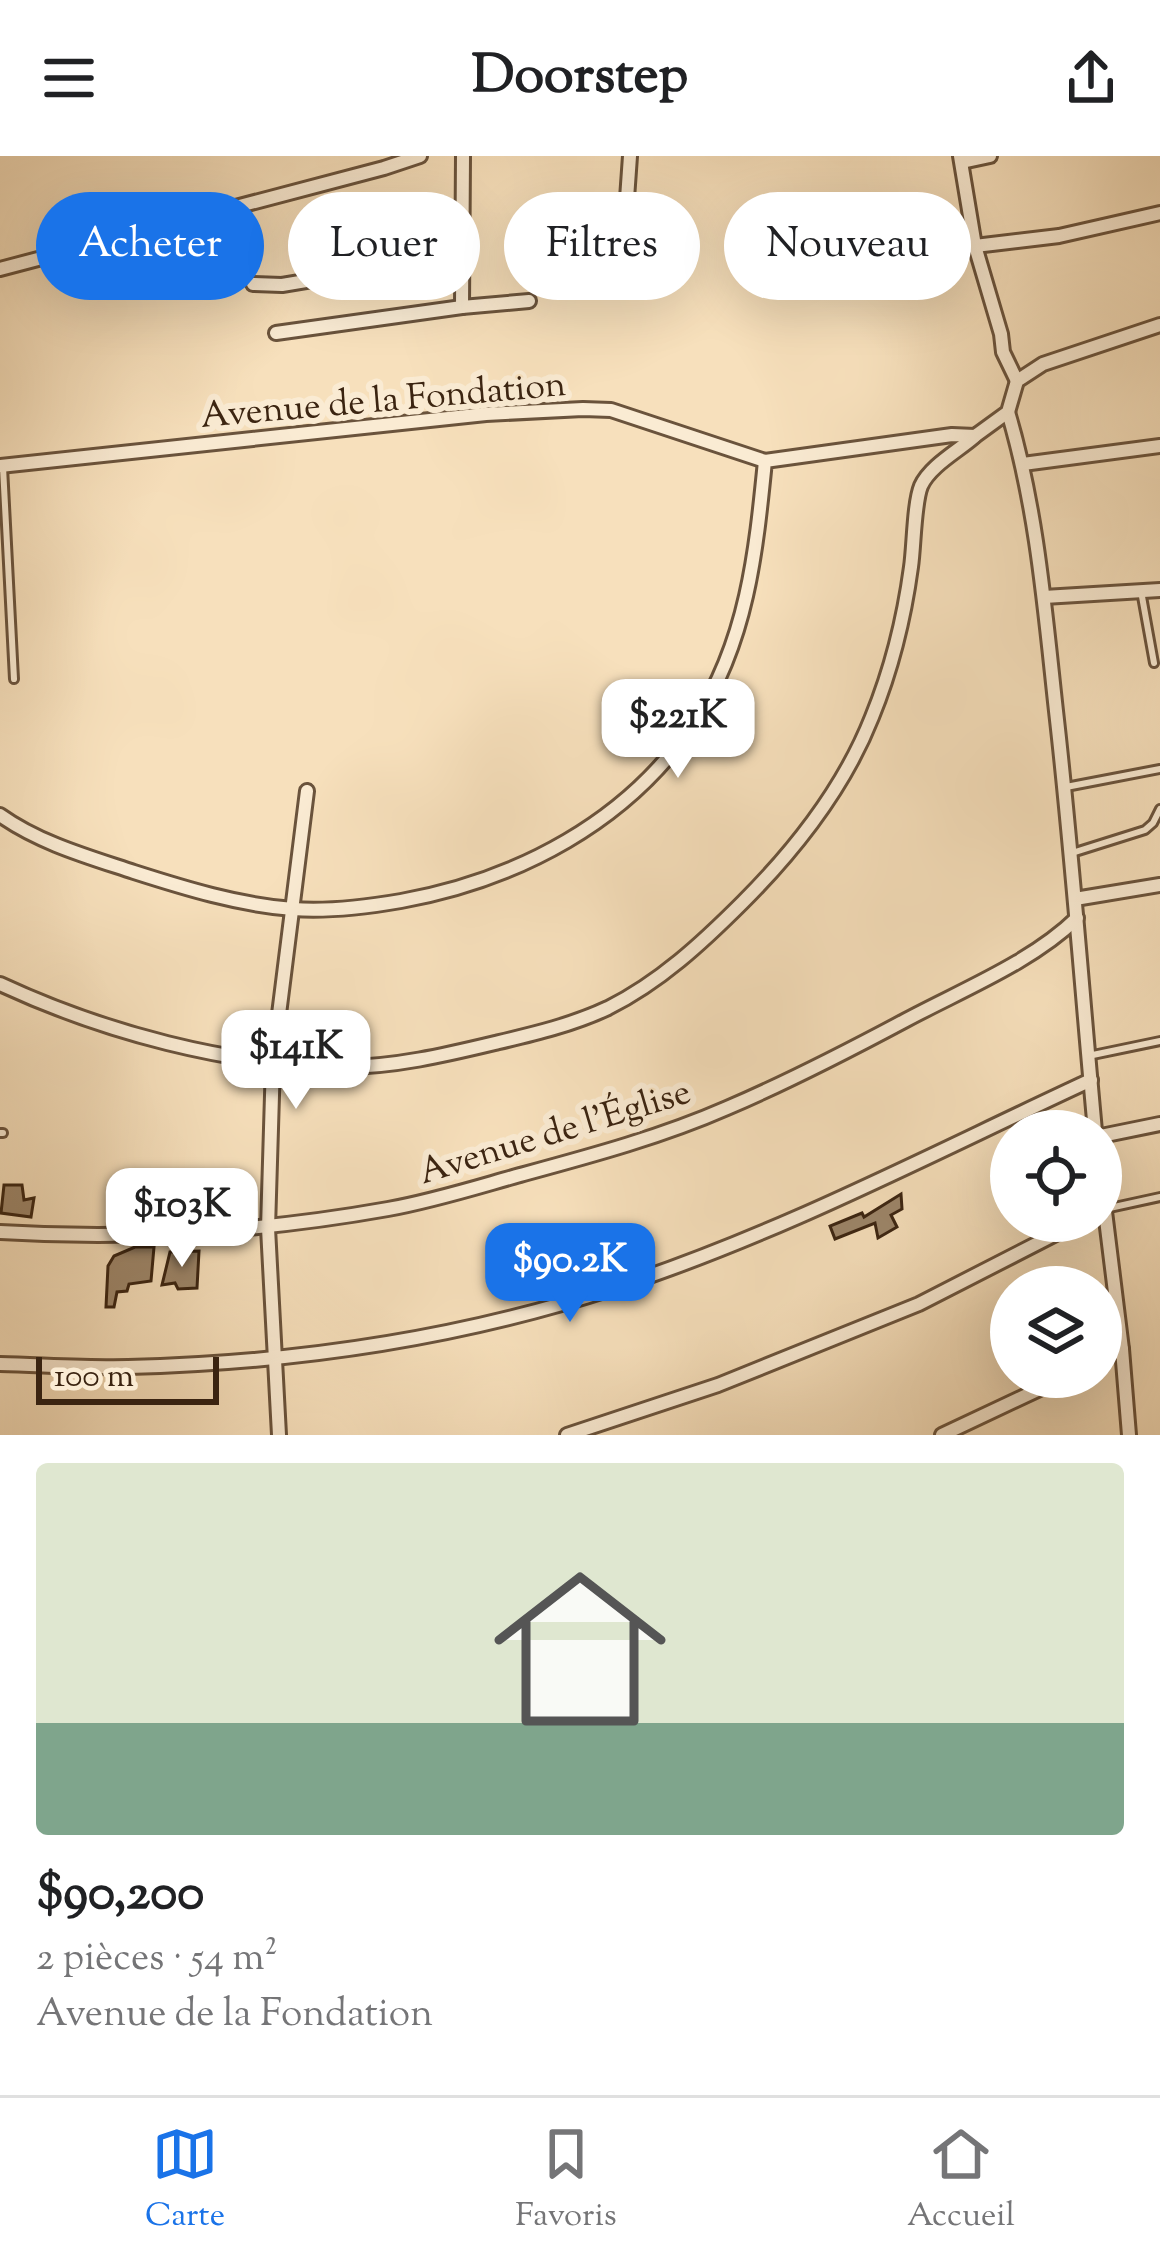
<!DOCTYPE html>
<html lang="fr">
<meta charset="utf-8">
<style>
body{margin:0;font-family:"Sorts Mill Goudy",serif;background:#f2f2f2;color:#202124;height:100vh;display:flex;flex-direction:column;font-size:45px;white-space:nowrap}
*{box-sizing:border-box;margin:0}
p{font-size:39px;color:#757577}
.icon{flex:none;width:66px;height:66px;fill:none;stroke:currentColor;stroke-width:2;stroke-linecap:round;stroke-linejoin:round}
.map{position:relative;height:1279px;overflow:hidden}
.sheet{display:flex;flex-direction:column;background:#fff;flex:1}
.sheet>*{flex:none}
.top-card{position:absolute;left:36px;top:36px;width:1089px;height:108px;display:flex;gap:24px}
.buttons{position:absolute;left:990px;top:954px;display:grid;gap:24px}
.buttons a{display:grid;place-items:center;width:132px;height:132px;border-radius:50%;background:#fff;box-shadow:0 12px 48px #0002;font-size:60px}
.scale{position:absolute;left:36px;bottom:30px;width:183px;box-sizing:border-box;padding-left:12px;border:6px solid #3b2411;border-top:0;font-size:33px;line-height:42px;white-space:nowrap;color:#3b2411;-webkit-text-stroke:9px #faebd3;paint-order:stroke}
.price{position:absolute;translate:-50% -102px;padding:0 27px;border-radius:24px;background:#fff;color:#222;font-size:39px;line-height:78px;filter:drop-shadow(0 3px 6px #0008)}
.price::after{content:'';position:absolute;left:50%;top:72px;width:36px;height:27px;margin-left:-18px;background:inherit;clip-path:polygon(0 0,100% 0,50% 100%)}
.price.active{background:#1a73e8;color:#fff}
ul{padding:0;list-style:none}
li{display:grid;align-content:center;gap:24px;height:636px;padding:0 36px}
li span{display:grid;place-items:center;height:372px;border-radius:12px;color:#555}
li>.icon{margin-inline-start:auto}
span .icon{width:216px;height:216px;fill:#fffc;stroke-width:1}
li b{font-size:51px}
.pill{padding:0 42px;border-radius:54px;background:#fff;box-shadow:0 12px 48px #0002;font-size:42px;line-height:108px}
.pill.active{background:#1a73e8;color:#fff}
header{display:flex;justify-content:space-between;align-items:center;height:156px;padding:0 36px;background:#fff;font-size:54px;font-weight:700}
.dock{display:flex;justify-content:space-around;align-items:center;height:168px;border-top:3px solid #e0e0e0;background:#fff;font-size:33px;color:#757577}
.dock a{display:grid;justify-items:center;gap:6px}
.dock .active{color:#1a73e8}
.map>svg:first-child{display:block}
.building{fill:#9d866a;stroke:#3b2411;stroke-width:3}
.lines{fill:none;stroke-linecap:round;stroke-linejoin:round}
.lane-casing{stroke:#6a533c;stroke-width:12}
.street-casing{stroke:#6a533c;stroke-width:18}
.lane{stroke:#faebd3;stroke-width:6}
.street{stroke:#faebd3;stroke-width:12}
.labels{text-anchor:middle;stroke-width:12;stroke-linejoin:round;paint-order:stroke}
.street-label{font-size:36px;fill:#3b2411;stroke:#faebd3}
</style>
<header><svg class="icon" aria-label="menu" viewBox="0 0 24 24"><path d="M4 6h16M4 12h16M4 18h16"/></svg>Doorstep<svg class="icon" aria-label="share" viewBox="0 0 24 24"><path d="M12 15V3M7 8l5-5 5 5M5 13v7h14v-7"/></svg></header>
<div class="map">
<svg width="1160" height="1279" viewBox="0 0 1160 1279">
<rect width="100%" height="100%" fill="#f7e0bc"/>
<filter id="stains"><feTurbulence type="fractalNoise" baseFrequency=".00167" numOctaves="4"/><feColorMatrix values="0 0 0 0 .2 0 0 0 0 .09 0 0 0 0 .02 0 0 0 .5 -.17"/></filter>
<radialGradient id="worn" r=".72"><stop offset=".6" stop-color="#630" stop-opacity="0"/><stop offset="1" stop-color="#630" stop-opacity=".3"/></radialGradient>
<g class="building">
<path d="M4 1029H22L24 1044 34 1042 31 1061 1 1057Z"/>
<path d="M901 1038 902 1053 891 1059 897 1071 878 1082 875 1067 835 1083 830 1070 862 1057 864 1061Z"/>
<path d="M135 1091H154L151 1125 129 1128 127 1135 117 1136 114 1151H106L108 1110 114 1100Z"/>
<path d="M199 1095 197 1132 178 1133 175 1127 162 1129 170 1096Z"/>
</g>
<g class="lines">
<g class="lane-casing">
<g id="lane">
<path d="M3 311 14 523"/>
<path d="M1141 435 1154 507"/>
<path d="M1066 631 1160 613"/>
<path d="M1072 697 1145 674 1153 667 1160 653"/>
<path d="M1088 900 1160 885"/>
<path d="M0 977H3"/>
<path d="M1105 1053 1160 1041"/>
</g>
</g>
<g class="street-casing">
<g id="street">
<path d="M960 0 975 90 1001 178 1003 196 1017 225"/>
<path d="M962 6 990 0"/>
<path d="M780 48 786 100 794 105 897 94 975 90 1059 80 1160 57"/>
<path d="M0 113 384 12 420 0"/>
<path d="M622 114 630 0"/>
<path d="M253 128 282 129 312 124 363 122 462 101"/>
<path d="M462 151 463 0"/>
<path d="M276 177 462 151 529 145"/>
<path d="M1008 256C1037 353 1045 455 1056 555 1072 695 1082 835 1095 975"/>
<path d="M1023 308 1160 290"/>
<path d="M0 310 486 258 583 253 611 254 765 305"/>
<path d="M1044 441 1160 434"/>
<path d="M0 659C39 687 89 701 134 716 184 732 239 749 293 753 329 756 366 751 401 745 517 724 629 666 695 565 747 486 756 396 765 305L952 279 975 280 1008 256 1017 225 1043 208 1160 169"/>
<path d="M1075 743 1160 729"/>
<path d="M0 828C103 876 229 910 343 911 394 911 445 899 495 887 533 878 572 869 608 852 660 826 702 787 743 746 797 692 844 632 872 561 892 512 904 463 911 411 914 391 914 347 921 330 930 310 958 295 974 281"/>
<path d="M1101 980 1160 968"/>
<path d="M1101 1023 1122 1193 1129 1279"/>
<path d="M0 1076C131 1084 259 1076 388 1053 433 1045 477 1031 520 1019 590 1000 661 981 727 952 788 926 848 895 906 864 962 834 1032 806 1077 762"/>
<path d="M1101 1203 1122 1193"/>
<path d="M0 1208C43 1209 85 1212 128 1211 291 1207 458 1183 614 1132 780 1078 933 997 1091 924"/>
<path d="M279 1279 268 1072 273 906 307 635"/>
<path d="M567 1279 718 1229 919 1148 1081 1065"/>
<path d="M942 1279 1065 1221"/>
</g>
</g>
<use href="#lane" class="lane"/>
<use href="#street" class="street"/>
</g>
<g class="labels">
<g class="street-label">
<text transform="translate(383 242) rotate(-5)" y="13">Avenue de la Fondation</text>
<text transform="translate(554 974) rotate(-17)" y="13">Avenue de l'Église</text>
</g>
</g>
<rect width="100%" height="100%" filter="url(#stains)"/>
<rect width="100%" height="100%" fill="url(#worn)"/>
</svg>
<div class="buttons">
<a><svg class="icon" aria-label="locate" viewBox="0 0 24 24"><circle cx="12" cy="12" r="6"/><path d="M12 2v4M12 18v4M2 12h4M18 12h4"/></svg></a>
<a><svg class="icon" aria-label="layers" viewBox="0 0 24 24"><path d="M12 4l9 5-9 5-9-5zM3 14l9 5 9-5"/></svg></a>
</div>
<div class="scale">100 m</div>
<b class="price" style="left:678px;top:625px">$221K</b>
<b class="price" style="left:296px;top:956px">$141K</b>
<b class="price" style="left:182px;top:1114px">$103K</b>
<b class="price active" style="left:570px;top:1169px">$90.2K</b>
<div class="top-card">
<a class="pill active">Acheter</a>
<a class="pill">Louer</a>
<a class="pill">Filtres</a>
<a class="pill">Nouveau</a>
</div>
</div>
<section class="sheet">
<ul>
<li><span style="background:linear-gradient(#dfe7d0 70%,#7fa58c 0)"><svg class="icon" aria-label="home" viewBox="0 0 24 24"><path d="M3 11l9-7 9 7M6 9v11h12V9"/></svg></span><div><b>$90,200</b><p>2 pièces · 54 m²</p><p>Avenue de la Fondation</p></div></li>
</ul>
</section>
<nav class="dock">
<a class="active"><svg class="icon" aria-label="map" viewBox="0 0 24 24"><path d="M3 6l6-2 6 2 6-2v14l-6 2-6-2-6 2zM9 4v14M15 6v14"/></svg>Carte</a>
<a><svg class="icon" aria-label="saved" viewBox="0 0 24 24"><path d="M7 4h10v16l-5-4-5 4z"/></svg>Favoris</a>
<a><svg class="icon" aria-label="home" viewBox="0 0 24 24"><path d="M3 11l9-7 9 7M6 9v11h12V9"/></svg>Accueil</a>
</nav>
